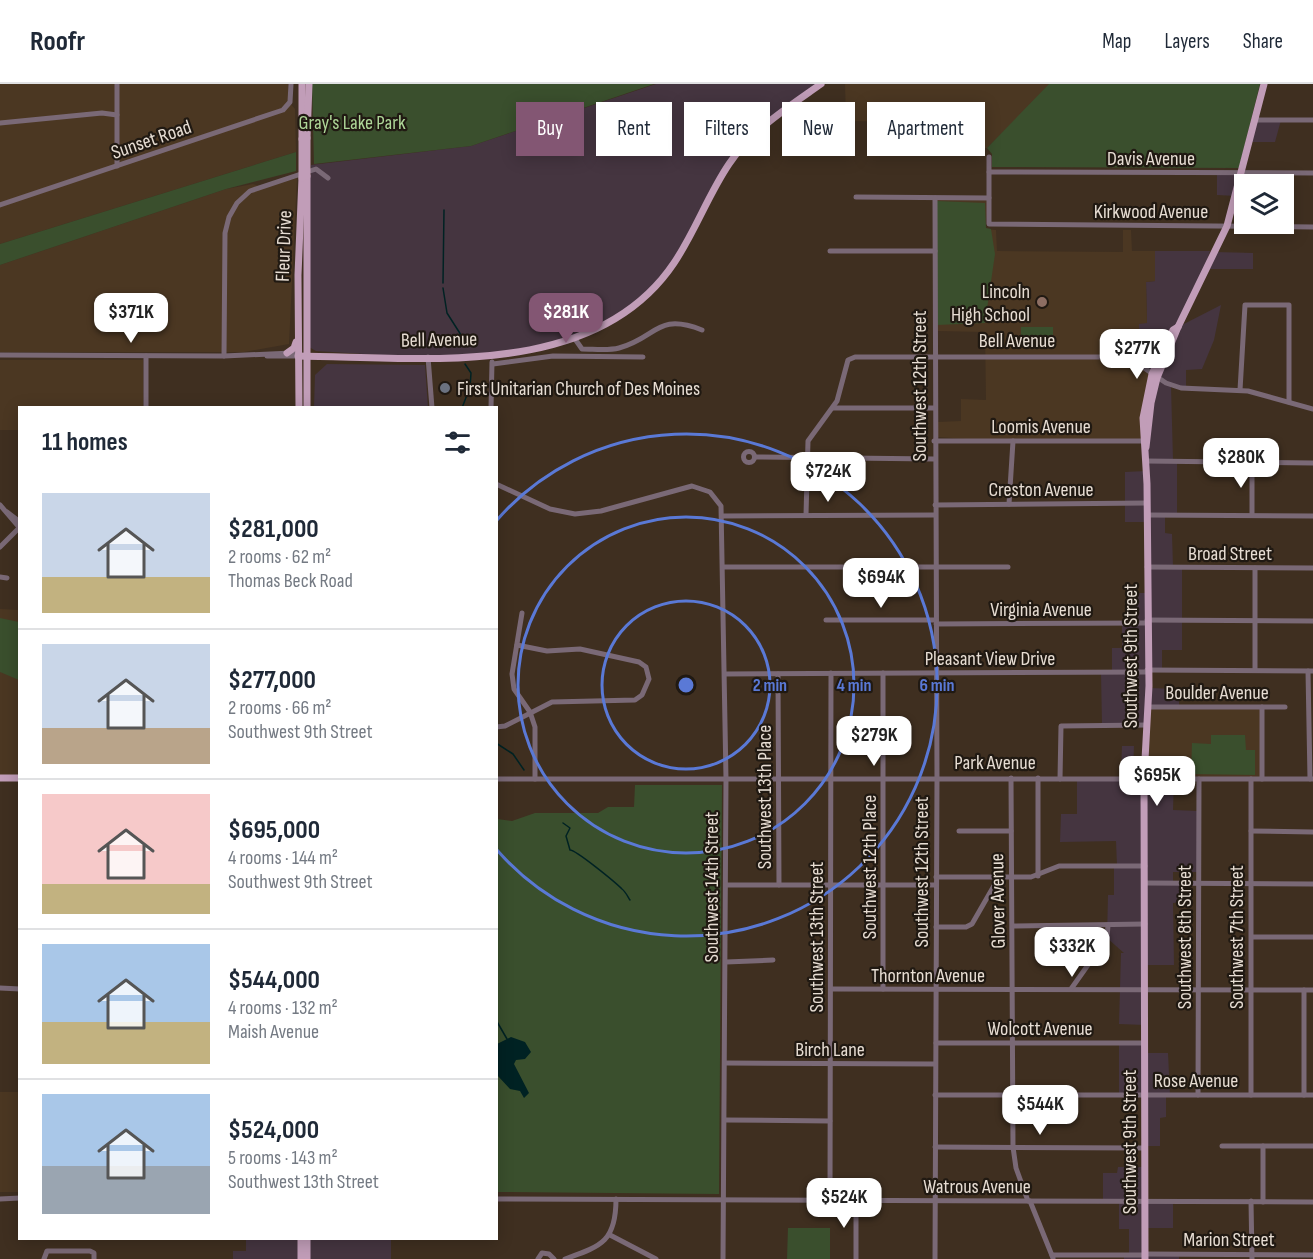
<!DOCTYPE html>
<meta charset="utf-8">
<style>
body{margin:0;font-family:"Sofia Sans Condensed",sans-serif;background:#f2f2f3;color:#1f2937;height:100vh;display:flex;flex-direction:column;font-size:22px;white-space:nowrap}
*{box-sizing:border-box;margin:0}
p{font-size:20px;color:#747a83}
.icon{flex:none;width:33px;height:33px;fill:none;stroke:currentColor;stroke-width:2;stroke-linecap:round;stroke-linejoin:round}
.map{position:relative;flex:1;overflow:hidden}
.details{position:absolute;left:18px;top:322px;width:480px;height:834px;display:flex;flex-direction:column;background:#fff;border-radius:0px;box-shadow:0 3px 15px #0003}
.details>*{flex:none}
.top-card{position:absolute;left:516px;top:18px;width:570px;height:54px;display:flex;gap:12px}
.buttons{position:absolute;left:1234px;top:90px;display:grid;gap:12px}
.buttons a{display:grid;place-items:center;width:60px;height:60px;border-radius:0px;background:#fff;box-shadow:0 3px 15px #0003;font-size:30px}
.price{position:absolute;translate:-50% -51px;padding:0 14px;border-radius:12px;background:#fff;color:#222;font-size:20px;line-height:39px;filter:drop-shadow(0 2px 3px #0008)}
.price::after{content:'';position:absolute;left:50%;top:36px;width:18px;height:14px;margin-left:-9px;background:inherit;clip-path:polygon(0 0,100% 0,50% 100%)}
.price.on{background:#835673;color:#fff}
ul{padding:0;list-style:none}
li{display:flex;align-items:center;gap:18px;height:150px;padding:0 24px}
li+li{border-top:2px solid #e0e1e3}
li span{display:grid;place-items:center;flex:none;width:168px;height:120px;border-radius:0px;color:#555}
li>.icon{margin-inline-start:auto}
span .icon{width:72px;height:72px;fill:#fffc;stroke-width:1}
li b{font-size:26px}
h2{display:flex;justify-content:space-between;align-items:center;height:72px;padding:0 24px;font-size:26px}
.tag{padding:0 21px;border-radius:0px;background:#fff;box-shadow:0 3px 15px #0003;font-size:21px;line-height:54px}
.tag.on{background:#835673;color:#fff}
header{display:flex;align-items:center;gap:36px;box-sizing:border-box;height:84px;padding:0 30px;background:#fff;border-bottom:2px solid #e0e1e3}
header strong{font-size:28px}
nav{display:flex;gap:33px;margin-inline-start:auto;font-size:21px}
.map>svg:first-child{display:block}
.commercial{fill:#453540}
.built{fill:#4b3722}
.green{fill:#3a4f2d}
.water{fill:#002223}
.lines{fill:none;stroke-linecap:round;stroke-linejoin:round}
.stream{stroke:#002223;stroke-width:1.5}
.minor{stroke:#7a6976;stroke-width:5}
.major{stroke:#c19db8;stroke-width:7}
.major-bridge{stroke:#c19db8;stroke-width:7}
.ring{fill:none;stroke:#5a79d6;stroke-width:3}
.education-dot{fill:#8d6e63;stroke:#201912;stroke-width:2}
.worship-dot{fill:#6b7280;stroke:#201912;stroke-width:2}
.labels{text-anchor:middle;stroke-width:4.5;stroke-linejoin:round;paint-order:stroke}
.park-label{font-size:20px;fill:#aed798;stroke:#201912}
.street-label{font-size:20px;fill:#e7ddd3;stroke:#201912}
.poi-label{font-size:20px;fill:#e7ddd3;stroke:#201912;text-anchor:end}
.centre{fill:#5a79d6;stroke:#201912;stroke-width:3}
.ring-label{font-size:18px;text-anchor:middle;font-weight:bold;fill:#5a79d6;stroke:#201912;stroke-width:4.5;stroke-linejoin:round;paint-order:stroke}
</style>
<header>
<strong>Roofr</strong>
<nav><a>Map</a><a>Layers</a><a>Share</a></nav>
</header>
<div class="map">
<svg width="1313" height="1175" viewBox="0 0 1313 1175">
<rect width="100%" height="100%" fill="#3f2f20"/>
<g class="commercial">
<path d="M656 0H821L781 28 735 72 683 164 646 212 586 251 492 271 413 273 316 267 309 263 307 92 311 91V81L471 62Z"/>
<path d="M1256 36H1281L1275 58H1250Z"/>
<path d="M1217 89H1279L1276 100H1245V103H1238L1236 112 1217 111Z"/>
<path d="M1155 167H1210L1199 201 1180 242 1221 221 1214 256 1202 285 1186 286V305L1171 302 1173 376 1177 377V431H1165V449L1172 450 1173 483 1182 484V566H1162V586H1148L1149 604 1179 605V623L1147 641H1102L1101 589 1112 588V564H1122V539H1127V509H1147V438H1125V388L1146 387 1152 290 1139 280V239H1147L1146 198 1155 197Z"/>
<path d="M1215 168 1253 169V185H1207Z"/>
<path d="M327 280 425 281 428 324H314L315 291Z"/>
<path d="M1122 662H1134L1133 686 1131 688H1121Z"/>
<path d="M1077 695H1174L1173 726 1198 727 1199 788H1173V799L1184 800V818L1173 819 1174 881H1146L1145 941 1119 940 1121 869H1124L1107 854 1108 811H1114V782H1117L1116 757 1060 758 1061 730H1077Z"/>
<path d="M1119 959H1145L1146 969H1168L1170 1011H1166V1033L1160 1034V1062H1145V1011H1119Z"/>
<path d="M1118 1083H1145V1115L1173 1116V1144H1145V1170H1179V1175H1124V1171H1129V1145H1119V1116H1103V1089H1117Z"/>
<path d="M246 1155H301V1175H233V1167H246Z"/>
<rect x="307" y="1155" width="84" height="20"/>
</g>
<g class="built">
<path d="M0 0H288V17L295 25 296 68 0 160Z"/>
<path d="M845 0H1049V2L987 64H911V38L846 37Z"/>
<path d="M297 94 289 260 244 268H0V181L226 105 253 100 265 104Z"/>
<path d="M935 114H989L985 145 996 146 997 167 1123 168V146H1131L1132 167H1155V197L1146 198 1147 239 1139 240V280L1152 290 1143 357H993L938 353V338L961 337V315L986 316 985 248 937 247Z"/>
<path d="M0 276H143V324H20L19 346H0Z"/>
<path d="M0 525 19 526V694H0Z"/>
<path d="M1149 623H1262V695L1144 694Z"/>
<rect x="0" y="1008" width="19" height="100"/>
</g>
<g class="green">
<path d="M312 0H654L471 62 314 80Z"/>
<path d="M1049 0H1260L1239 84 992 83V70L987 64Z"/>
<path d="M296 68V87L226 105 0 181V160Z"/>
<path d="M937 117 985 119 986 144 991 145 995 170 985 239 937 241Z"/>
<rect x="1021" y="243" width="32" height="19"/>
<path d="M0 534 19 538V596L0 588Z"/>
<path d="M1211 651H1245L1246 666H1255V691L1191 690 1192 659 1211 660Z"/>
<path d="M635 701H722L719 1110 497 1108V735L512 737 535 729H598L608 723H634Z"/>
<path d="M788 1144H830V1175H787Z"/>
</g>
<path class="water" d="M511 953 525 958 531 968 525 975 516 976 514 980 529 1009 524 1014 520 1007 510 1005 497 991V960Z"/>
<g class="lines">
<g class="stream">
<path d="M443 199 444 126"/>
<path d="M443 204 447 229 461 251"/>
<path d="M462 324 470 303 471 289 465 280"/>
<path d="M496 659 513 670 524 686"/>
<path d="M563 739 570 744 566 752 570 766C576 766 615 798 622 805 625 807 628 813 630 816"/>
<path d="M496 936 507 955"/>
</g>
<g class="minor">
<path d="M117 0V82"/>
<path d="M1256 36H1313"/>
<path d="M0 39 102 29 117 31"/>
<path d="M989 73V140L1313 143"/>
<path d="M989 88 1313 89"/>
<path d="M856 113 989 114"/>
<path d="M935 114 937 695 935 1175"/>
<path d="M0 121 283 26 290 18 291 0"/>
<path d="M830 167H935"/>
<path d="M575 255 582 265C594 265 608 267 619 264 657 254 656 228 702 246"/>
<path d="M0 271 224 272 292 269 298 272"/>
<path d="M146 272V324"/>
<path d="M224 272 225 149 229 133 237 119 250 107 316 85 328 94"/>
<path d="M267 272H298"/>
<path d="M428 273 432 324"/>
<path d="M493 280 553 272 643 273"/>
<path d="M1240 306 1245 221H1289V318"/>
<path d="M491 324 492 278"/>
<path d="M833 324H934"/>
<path d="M934 357H1146"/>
<circle cx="749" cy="373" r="5.5"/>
<path d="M756 373 934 375"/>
<path d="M1146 377 1313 379"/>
<path d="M496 400 550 425 575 430 601 427 692 402 710 408 721 422 726 695 723 1175"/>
<path d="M1009 420 1013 357"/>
<path d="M0 421 19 443"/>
<path d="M935 421 1147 419"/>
<path d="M7 428 20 438"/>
<path d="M806 431 808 357 837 317 848 276 855 273H1113L1131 275 1166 299 1181 304 1248 307 1313 325"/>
<path d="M1147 431 1313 432"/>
<path d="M1252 431V378"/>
<path d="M722 432 935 431"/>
<path d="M0 463 20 443"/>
<path d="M723 483H1008"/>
<path d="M1147 483 1313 484"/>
<path d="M0 493 7 494"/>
<path d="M522 529 512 590 514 605 530 628 535 643V695"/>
<path d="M826 536H936"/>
<path d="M1147 536 1313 537"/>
<path d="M936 540 1147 539"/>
<path d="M1147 586 1313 587"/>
<path d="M1255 586V484"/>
<path d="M1308 587 1310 695"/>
<path d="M725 590 1148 588"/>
<path d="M778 590 779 801"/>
<path d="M1149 623H1285"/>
<path d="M496 643 505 642 552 618 635 616 642 611 649 595 646 583 639 578 580 565 547 567 517 561"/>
<path d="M1011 694 1013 1063 1016 1084 1028 1117"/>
<path d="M1038 694V792"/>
<path d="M496 695H1313"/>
<path d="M1060 695 1061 642 1147 641"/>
<path d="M1262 695V623"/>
<path d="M959 747H1011"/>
<path d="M1251 747 1313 748"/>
<path d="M936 793H1031L1059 782H1145"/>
<path d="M1145 799 1313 800"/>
<path d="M726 801H936"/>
<path d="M1013 842 1145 840"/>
<path d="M936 843H966L972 840 999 793"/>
<path d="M1252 853H1313"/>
<path d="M726 878 773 876"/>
<path d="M0 904 20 905"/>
<path d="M831 905 1313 906"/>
<path d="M883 905V589"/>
<path d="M1071 905 1107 854 1108 841"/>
<path d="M1304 906V1011"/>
<path d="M936 959H1145"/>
<path d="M725 979 935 980"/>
<path d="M935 1011H1313"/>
<path d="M1198 1011 1199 695"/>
<path d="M1251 1011V695"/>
<path d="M725 1036 830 1037"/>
<path d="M1222 1062H1313"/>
<path d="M1263 1062V1118"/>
<path d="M935 1063 1145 1064"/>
<path d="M0 1115 20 1114"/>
<path d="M496 1115 1313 1118"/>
<path d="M830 1116 831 589"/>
<path d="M1030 1117 1053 1174"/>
<path d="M1251 1117 1252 1175"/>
<path d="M610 1151 656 1175"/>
<path d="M1145 1170 1313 1171"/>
<path d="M1052 1171H1145"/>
<path d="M44 1175 47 1167H90L94 1169V1175"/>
<path d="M538 1175 542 1169 549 1170 554 1175"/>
<path d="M565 1175C601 1162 616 1158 616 1115"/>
<path d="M856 1175V1116"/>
</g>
<g class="major">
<path d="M302 0V55"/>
<path d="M307 54 309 0"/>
<path d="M287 269 294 264 296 258"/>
<path d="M298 272C421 273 595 297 674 179 695 148 708 111 729 80 752 46 787 24 821 0"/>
<path d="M299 324 298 191 302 94"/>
<path d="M307 324V92"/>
<path d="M1146 363 1151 319 1157 294 1178 243 1227 142 1264 0"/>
<path d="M0 694H20"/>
<path d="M301 1175V1155"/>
<path d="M307 1175V1155"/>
<path d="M1145 1175 1144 694 1149 602 1147 400 1143 334 1152 290 1173 246 1178 243"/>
</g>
<g class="major-bridge">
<path d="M307 92V54"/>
<path d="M302 94V55"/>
</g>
</g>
<g class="ring">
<circle cx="686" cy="601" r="84"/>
<circle cx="686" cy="601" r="168"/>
<path d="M497 436A251 251 0 1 1 497 766"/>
</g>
<circle class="education-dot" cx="1042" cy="218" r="6"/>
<circle class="worship-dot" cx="445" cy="304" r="6"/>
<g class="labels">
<g class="park-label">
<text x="352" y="45">Gray's Lake Park</text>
</g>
<g class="street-label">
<text transform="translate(151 55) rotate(-19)" y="7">Sunset Road</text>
<text x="1151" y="81">Davis Avenue</text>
<text x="1151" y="134">Kirkwood Avenue</text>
<text transform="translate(283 162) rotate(-88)" y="7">Fleur Drive</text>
<text transform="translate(439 255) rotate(-1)" y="7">Bell Avenue</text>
<text x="1017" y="263">Bell Avenue</text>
<text transform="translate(919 302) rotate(-90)" y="7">Southwest 12th Street</text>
<text x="1041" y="349">Loomis Avenue</text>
<text x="1041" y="412">Creston Avenue</text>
<text x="1230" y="476">Broad Street</text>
<text x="1041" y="532">Virginia Avenue</text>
<text transform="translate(1130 572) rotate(-90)" y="7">Southwest 9th Street</text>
<text x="990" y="581">Pleasant View Drive</text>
<text x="1217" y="615">Boulder Avenue</text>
<text x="995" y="685">Park Avenue</text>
<text transform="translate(764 713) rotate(-90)" y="7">Southwest 13th Place</text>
<text transform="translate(869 783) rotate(-90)" y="7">Southwest 12th Place</text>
<text transform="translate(921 788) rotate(-90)" y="7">Southwest 12th Street</text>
<text transform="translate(711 803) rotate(-90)" y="7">Southwest 14th Street</text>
<text transform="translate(997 817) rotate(-91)" y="7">Glover Avenue</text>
<text transform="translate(816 853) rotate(-90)" y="7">Southwest 13th Street</text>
<text transform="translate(1184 853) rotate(-90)" y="7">Southwest 8th Street</text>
<text transform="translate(1236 853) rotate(-90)" y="7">Southwest 7th Street</text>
<text x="928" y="898">Thornton Avenue</text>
<text x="1040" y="951">Wolcott Avenue</text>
<text x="830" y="972">Birch Lane</text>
<text x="1196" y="1003">Rose Avenue</text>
<text transform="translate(1129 1058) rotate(-90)" y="7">Southwest 9th Street</text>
<text x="977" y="1109">Watrous Avenue</text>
<text x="1229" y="1162">Marion Street</text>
</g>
<g class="poi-label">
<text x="1030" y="214">Lincoln<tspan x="1030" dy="23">High School</tspan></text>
<text x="457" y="311" text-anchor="start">First Unitarian Church of Des Moines</text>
</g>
</g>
<circle cx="686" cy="601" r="9" class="centre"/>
<g class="ring-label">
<text x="770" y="607">2 min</text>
<text x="854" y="607">4 min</text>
<text x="937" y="607">6 min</text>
</g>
</svg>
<div class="buttons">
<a><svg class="icon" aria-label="layers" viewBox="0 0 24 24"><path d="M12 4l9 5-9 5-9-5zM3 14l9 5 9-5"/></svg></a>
</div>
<b class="price" style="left:131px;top:260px">$371K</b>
<b class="price on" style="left:566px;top:260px">$281K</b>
<b class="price" style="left:1137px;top:296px">$277K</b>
<b class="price" style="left:1241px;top:405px">$280K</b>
<b class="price" style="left:828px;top:419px">$724K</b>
<b class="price" style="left:881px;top:525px">$694K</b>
<b class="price" style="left:874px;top:683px">$279K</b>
<b class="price" style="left:1157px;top:723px">$695K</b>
<b class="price" style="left:1072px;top:894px">$332K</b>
<b class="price" style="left:1040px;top:1052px">$544K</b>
<b class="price" style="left:844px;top:1145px">$524K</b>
<div class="top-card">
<a class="tag on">Buy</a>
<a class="tag">Rent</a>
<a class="tag">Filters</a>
<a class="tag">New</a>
<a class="tag">Apartment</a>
</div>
<section class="details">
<h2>11 homes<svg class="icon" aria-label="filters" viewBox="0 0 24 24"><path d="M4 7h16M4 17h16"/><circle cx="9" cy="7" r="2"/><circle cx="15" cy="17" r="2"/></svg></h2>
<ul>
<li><span style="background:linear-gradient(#c9d6e8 70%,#c2b280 0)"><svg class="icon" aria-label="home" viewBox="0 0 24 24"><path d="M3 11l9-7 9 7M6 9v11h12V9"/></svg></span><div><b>$281,000</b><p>2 rooms · 62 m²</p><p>Thomas Beck Road</p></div></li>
<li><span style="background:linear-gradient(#c9d6e8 70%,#b9a48a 0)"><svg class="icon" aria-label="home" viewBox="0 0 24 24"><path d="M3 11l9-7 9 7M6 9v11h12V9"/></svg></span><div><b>$277,000</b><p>2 rooms · 66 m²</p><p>Southwest 9th Street</p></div></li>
<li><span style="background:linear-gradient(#f6c9c9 75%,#c2b280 0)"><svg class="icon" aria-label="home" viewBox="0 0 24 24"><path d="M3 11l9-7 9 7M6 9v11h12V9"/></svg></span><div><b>$695,000</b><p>4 rooms · 144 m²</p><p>Southwest 9th Street</p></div></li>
<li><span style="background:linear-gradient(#a9c7e8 65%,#c2b280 0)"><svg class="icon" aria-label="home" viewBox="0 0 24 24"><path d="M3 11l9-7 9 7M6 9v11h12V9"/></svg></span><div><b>$544,000</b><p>4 rooms · 132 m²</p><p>Maish Avenue</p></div></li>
<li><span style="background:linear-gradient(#a9c7e8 60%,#9aa5b1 0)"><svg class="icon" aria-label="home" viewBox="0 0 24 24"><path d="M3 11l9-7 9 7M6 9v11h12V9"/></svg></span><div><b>$524,000</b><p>5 rooms · 143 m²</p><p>Southwest 13th Street</p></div></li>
</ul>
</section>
</div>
